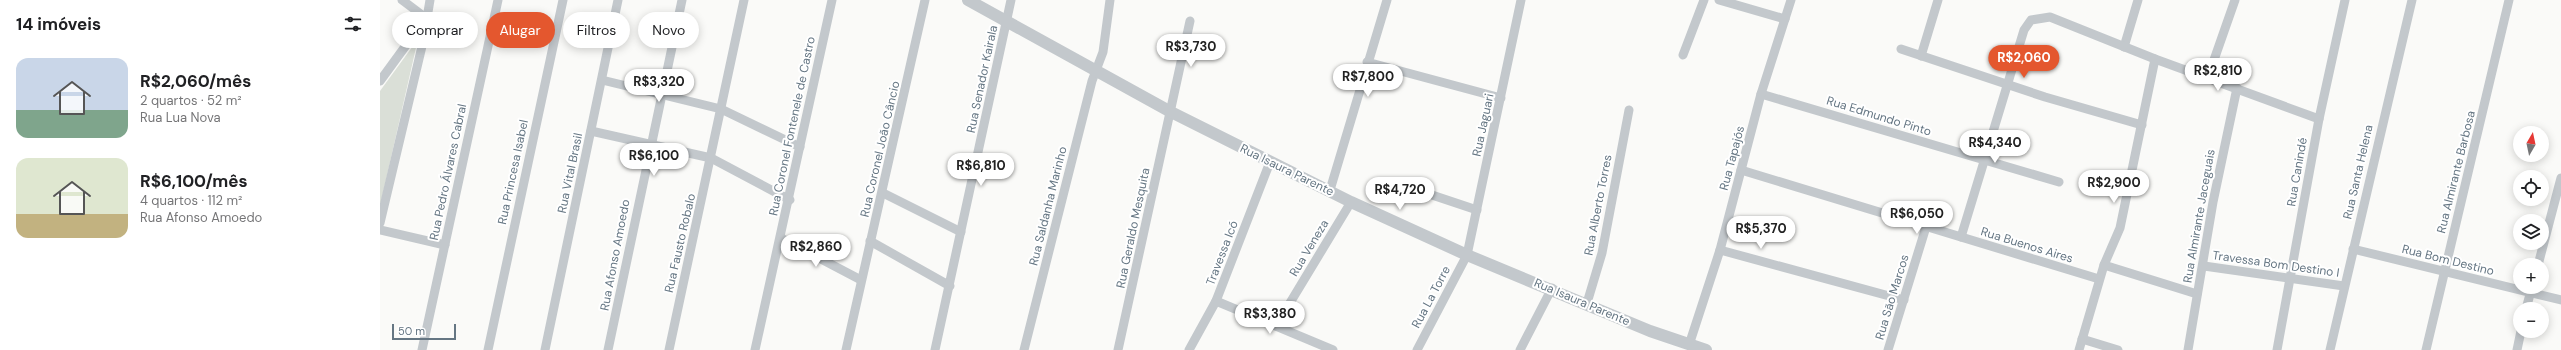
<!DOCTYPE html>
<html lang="pt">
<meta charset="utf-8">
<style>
body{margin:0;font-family:"DM Sans",sans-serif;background:#f6f6f6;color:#202124;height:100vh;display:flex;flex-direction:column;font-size:15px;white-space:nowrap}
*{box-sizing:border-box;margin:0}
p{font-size:13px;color:#757577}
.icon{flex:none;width:22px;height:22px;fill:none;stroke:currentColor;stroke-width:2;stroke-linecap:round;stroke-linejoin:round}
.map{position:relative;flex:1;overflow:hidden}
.details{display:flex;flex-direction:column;background:#fff;width:380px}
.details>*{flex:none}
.top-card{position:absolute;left:12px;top:12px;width:380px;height:36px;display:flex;gap:8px}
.needle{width:26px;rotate:9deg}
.buttons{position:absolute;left:2133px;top:126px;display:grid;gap:8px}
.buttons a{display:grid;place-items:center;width:36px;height:36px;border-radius:50%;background:#fff;box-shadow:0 2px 10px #0003;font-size:20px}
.scale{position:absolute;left:12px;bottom:10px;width:64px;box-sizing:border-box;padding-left:4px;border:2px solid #657683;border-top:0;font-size:11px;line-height:14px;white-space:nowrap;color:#657683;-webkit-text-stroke:3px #fff;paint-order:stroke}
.price{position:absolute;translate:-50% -34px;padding:0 9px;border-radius:14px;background:#fff;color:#222;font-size:13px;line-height:26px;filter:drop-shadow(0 1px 2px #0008)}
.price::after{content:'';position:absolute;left:50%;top:24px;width:12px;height:9px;margin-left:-6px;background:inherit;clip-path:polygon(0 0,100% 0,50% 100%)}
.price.active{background:#e4572e;color:#fff}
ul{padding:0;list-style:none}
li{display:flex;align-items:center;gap:12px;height:100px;padding:0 16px}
li span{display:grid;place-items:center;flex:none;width:112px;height:80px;border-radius:12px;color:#555}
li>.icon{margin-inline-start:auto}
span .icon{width:48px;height:48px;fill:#fffc;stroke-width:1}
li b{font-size:17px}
h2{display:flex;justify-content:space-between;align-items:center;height:48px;padding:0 16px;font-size:17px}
.pill{padding:0 14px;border-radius:18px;background:#fff;box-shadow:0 2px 10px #0003;font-size:14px;line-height:36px}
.pill.active{background:#e4572e;color:#fff}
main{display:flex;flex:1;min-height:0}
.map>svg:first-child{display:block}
.green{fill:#dadfd7}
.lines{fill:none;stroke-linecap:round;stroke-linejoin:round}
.minor{stroke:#c3c8cc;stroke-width:9}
.tertiary{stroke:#c3c8cc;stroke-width:12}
.labels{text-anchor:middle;stroke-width:4;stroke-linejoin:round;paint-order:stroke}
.street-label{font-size:12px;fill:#657683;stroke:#fff}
</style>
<main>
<section class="details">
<h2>14 imóveis<svg class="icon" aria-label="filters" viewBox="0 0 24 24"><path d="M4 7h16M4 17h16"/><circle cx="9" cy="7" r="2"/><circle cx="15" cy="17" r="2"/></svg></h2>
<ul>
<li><span style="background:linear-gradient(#c9d6e8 65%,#7fa58c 0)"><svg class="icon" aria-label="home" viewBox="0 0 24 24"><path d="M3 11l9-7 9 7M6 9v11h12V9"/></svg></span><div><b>R$2,060/mês</b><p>2 quartos · 52 m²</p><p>Rua Lua Nova</p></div></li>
<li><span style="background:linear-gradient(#dfe7d0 70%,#c2b280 0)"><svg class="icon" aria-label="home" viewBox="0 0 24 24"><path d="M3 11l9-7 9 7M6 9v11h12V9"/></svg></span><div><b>R$6,100/mês</b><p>4 quartos · 112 m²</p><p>Rua Afonso Amoedo</p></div></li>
</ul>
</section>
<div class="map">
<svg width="2181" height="350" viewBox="0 0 2181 350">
<rect width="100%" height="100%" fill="#fafaf8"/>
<path class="green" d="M38 39 0 206V91Z"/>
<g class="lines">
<g class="minor">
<path d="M1339 0 1405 19"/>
<path d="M1744 47 1758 0"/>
<path d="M1521 49 1665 97 1762 125"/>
<path d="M1303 55 1324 0"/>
<path d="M1541 56 1558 0"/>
<path d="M987 62 1121 98"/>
<path d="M1828 77 1855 0"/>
<path d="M222 80 341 109 420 147"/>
<path d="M0 81 46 18 22 0"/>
<path d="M1381 94 1679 182"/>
<path d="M211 131 331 158 410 200"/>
<path d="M1361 170 1719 279"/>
<path d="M1025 186 1097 210"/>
<path d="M950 190 1007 0"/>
<path d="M503 193 581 232"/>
<path d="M0 223 43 42 50 0"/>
<path d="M0 230 65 245"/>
<path d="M1581 237 1644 30 1651 20 1670 17 1775 59 1939 119"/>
<path d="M401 238 481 280"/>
<path d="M490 241 570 286"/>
<path d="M1973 249 2181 300"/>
<path d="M1340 250 1524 300"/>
<path d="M1724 265 1817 294"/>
<path d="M2158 265 2181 178"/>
<path d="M1824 266 1964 286"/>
<path d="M836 301 953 350"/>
<path d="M1207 303 1222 253 1249 110"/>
<path d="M2146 309 2152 287"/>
<path d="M896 326 971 202"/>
<path d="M1702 339 1738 350"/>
<path d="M1309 345 1340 250 1381 94 1411 0"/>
<path d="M42 350 118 0"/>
<path d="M108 350 183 0"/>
<path d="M165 350 238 0"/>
<path d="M228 350 302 0"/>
<path d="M289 350 364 0"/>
<path d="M375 350 452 0"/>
<path d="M466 350 545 0"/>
<path d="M555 350 631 0"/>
<path d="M644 350 712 81 723 52 730 0"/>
<path d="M738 350 810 21"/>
<path d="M809 350 836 301 890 162"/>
<path d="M1037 350 1087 255 1141 0"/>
<path d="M1140 350 1172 288"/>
<path d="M1508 350 1546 227"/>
<path d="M1699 350 1724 265 1740 228 1775 59"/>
<path d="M1808 350 1833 202 1857 88"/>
<path d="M1897 350 1939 119 1965 0"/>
<path d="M1950 350 2032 0"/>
<path d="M2046 350 2129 0"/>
<path d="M2137 350 2141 331"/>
</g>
<path class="tertiary" d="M588 0 791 112 971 202 1087 255 1270 331 1326 350"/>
</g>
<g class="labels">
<g class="street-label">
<text transform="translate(602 79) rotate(-78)" y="4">Rua Senador Kairala</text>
<text transform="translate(1499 116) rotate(17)" y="4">Rua Edmundo Pinto</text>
<text transform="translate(1103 125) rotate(-78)" y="4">Rua Jaguari</text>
<text transform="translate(412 126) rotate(-78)" y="4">Rua Coronel Fontenele de Castro</text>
<text transform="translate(500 149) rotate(-77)" y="4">Rua Coronel João Câncio</text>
<text transform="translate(1352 158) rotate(-75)" y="4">Rua Tapajós</text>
<text transform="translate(907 170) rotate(26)" y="4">Rua Isaura Parente</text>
<text transform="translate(68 172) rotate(-78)" y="4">Rua Pedro Álvares Cabral</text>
<text transform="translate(133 172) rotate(-78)" y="4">Rua Princesa Isabel</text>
<text transform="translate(1917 172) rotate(-80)" y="4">Rua Canindé</text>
<text transform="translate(1978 172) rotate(-77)" y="4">Rua Santa Helena</text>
<text transform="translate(2076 172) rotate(-76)" y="4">Rua Almirante Barbosa</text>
<text transform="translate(190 173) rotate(-78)" y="4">Rua Vital Brasil</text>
<text transform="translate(1218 205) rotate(-79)" y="4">Rua Alberto Torres</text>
<text transform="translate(668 206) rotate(-76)" y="4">Rua Saldanha Marinho</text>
<text transform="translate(1819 216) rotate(-80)" y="4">Rua Almirante Jaceguais</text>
<text transform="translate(753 228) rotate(-78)" y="4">Rua Geraldo Mesquita</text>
<text transform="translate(300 243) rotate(-77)" y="4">Rua Fausto Robalo</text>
<text transform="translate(1647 245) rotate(17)" y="4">Rua Buenos Aires</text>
<text transform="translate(929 248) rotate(-59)" y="4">Rua Veneza</text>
<text transform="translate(842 253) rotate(-69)" y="4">Travessa Icó</text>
<text transform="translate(235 255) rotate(-79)" y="4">Rua Afonso Amoedo</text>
<text transform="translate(2068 260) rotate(14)" y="4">Rua Bom Destino</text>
<text transform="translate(1896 264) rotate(8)" y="4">Travessa Bom Destino I</text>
<text transform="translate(1051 297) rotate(-62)" y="4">Rua La Torre</text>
<text transform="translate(1512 297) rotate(-73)" y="4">Rua São Marcos</text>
<text transform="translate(1202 302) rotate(23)" y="4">Rua Isaura Parente</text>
</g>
</g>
</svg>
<div class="buttons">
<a><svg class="needle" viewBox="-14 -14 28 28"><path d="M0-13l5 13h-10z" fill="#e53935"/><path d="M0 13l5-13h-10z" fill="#757577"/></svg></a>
<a><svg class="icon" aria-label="locate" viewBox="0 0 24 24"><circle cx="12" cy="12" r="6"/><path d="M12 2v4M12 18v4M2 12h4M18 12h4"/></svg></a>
<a><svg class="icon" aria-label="layers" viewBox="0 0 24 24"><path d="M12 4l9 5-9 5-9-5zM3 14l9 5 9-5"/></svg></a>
<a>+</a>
<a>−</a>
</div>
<div class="scale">50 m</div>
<b class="price" style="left:811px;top:68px">R$3,730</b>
<b class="price active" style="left:1644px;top:79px">R$2,060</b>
<b class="price" style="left:1838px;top:92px">R$2,810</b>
<b class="price" style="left:988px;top:98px">R$7,800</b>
<b class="price" style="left:279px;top:103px">R$3,320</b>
<b class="price" style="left:1615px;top:164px">R$4,340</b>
<b class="price" style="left:274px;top:177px">R$6,100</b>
<b class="price" style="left:601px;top:187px">R$6,810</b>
<b class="price" style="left:1734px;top:204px">R$2,900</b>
<b class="price" style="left:1020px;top:211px">R$4,720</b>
<b class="price" style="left:1537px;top:235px">R$6,050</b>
<b class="price" style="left:1381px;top:250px">R$5,370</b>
<b class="price" style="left:436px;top:268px">R$2,860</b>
<b class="price" style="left:890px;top:335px">R$3,380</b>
<div class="top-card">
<a class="pill">Comprar</a>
<a class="pill active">Alugar</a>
<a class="pill">Filtros</a>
<a class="pill">Novo</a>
</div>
</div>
</main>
